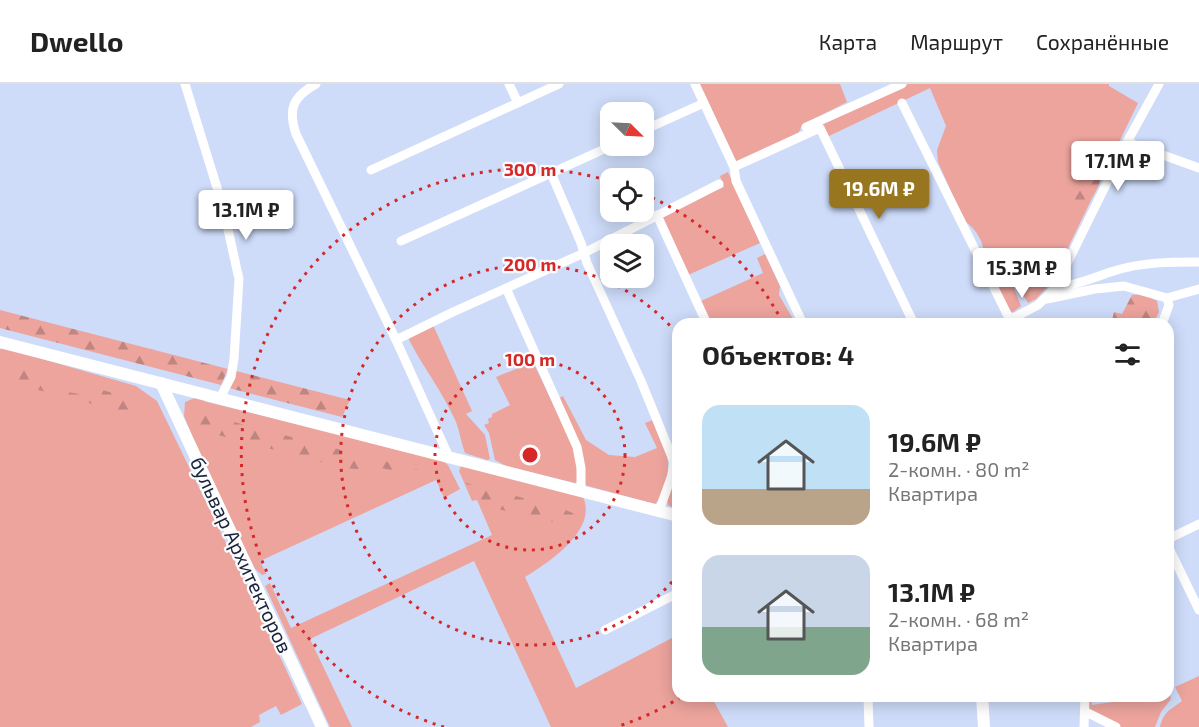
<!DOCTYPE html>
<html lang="ru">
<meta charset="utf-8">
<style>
body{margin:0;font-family:"Exo 2",sans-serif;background:#f2f2f2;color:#222;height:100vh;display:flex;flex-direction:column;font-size:22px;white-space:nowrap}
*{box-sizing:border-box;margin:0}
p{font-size:20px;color:#767676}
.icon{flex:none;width:33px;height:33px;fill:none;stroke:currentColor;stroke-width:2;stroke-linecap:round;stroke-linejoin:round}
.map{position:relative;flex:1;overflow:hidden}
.details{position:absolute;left:672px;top:234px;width:502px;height:384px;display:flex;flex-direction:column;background:#fff;border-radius:18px;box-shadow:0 3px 15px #0003}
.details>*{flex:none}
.needle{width:39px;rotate:114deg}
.tools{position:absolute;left:600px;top:18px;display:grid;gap:12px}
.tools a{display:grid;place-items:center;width:54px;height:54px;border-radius:12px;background:#fff;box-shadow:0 3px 15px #0003;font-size:30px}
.price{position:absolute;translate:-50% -51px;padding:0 14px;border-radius:6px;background:#fff;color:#222;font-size:20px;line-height:39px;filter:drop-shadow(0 2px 3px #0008)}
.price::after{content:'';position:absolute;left:50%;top:36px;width:18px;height:14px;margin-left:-9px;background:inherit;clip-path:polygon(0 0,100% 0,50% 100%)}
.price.active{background:#98761f;color:#fff}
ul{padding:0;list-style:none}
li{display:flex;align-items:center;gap:18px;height:150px;padding:0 30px}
li span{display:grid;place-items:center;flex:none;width:168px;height:120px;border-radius:18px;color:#555}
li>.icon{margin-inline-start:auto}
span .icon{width:72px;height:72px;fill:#fffc;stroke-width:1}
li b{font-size:26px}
h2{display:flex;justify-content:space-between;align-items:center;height:72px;padding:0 30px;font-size:26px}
header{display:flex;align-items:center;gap:36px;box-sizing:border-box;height:84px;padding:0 30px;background:#fff;border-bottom:2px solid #e0e0e0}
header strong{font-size:28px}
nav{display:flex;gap:33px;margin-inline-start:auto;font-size:21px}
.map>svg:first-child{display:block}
.grass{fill:#eca49d}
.forest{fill:url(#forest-firs)}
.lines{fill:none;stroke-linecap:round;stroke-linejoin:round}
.minor{stroke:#fff;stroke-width:9}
.major{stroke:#fff;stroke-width:12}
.ring{fill:none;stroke:#d62828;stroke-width:3;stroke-dasharray:3 6}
.labels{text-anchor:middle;stroke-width:4.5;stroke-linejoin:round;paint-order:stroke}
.street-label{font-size:20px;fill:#16223d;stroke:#fcfcfc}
.centre{fill:#d62828;stroke:#fcfcfc;stroke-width:3}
.ring-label{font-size:18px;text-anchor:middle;font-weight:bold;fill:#d62828;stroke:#fcfcfc;stroke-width:4.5;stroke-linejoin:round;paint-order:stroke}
</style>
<header>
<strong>Dwello</strong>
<nav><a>Карта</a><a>Маршрут</a><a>Сохранённые</a></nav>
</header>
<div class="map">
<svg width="1199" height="643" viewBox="0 0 1199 643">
<defs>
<pattern id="forest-firs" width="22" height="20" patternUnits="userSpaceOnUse" patternTransform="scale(1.5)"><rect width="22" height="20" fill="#eca49d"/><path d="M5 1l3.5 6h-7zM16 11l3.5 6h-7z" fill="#be8581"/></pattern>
</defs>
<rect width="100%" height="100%" fill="#cedcf9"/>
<g class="grass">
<path d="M700 0H840L847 18 802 41 799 48 736 79Z"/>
<path d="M908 0H1109V2L1138 19 1051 199 1036 215 1028 219 1016 200 1013 202 1021 222 1013 228 1009 227 984 174C985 160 977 145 964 137L938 78 937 66 946 42 930 4 827 53 822 40Z"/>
<path d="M728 88 760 159 688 191 662 134 667 128 724 103 720 92Z"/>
<path d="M765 170 780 202 779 211 796 240H712L701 217 763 189 757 174Z"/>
<path d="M433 241 472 327 466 330 485 351 490 375 487 376 465 369C461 359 460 348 456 338 443 308 422 282 407 252Z"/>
<path d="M4 264 136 302 157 317 256 521 302 620 281 631 276 622 259 631 260 638 251 643H0V265Z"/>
<path d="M533 278 575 366 578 398 575 399 506 382 495 376 489 349 484 341 489 339 488 335 492 333V330L510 321 496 293Z"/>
<path d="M563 312 586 356 609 371 635 373 657 364 645 339 653 336C664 362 674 375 664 403 662 410 660 415 655 420L584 401V375L558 315Z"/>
<path d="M197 313 207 318 442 376 448 381 460 405 444 414 436 396 260 477 266 490 262 491 255 485 204 380 184 332 185 318Z"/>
<path d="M461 382 583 413C598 446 549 478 525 493L576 604 672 554 678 565V612H711L728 643H551L474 477 310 555 352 643H330L265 502 270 499 291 544 492 451 477 416 472 417 459 387Z"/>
<path d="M678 387V426L668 421 667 416Z"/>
<path d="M1199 592V643H1160C1164 627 1169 627 1182 617L1175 603Z"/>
<path d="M1169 608 1171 615 1161 628 1155 643H1120L1089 625 1087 612H1091L1092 621 1152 612H1168Z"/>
</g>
<g class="forest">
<path d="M1096 70 1102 73C1105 91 1095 122 1075 126L1070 122C1070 109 1072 79 1086 72 1087 71 1095 70 1096 70Z"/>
<path d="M1143 210 1157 217 1159 228 1153 240H1111L1114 228 1122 230 1132 211Z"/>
<path d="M0 226 228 285 221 301 0 244Z"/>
<path d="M2 281 28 287 41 300 55 306 79 310 89 304H96L145 319 152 326 153 334 144 333 19 301 13 294 1 287 0 284Z"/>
<path d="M236 287 350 316 342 333 229 304Z"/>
<path d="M197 331 211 332 434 390 432 398 368 380 358 385 344 384 199 346 191 340Z"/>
<path d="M466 399 561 424 577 431 573 438H548L480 420 478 415 472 413Z"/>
</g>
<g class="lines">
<g class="minor">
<path d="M185 0 223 123 239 195 234 275 231 293 220 314"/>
<path d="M316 0C292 13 288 26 296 50L396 256 449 373"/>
<path d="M509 0 518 19"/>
<path d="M695 0 734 83 736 97 803 240"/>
<path d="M902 19 1010 236"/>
<path d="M806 43 902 0"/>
<path d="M644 46 704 19"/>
<path d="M1127 58 1199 84"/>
<path d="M734 83 820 44 914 240"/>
<path d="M371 86 559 0"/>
<path d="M551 89 581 159 587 179 641 297 674 378 672 391 659 427"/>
<path d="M657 131 707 240"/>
<path d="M401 157 611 62"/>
<path d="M506 204 577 363 581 384V406"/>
<path d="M1055 204C1076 202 1094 193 1114 187 1142 178 1170 178 1199 178"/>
<path d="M1047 215 1095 205 1124 202 1167 214 1199 205"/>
<path d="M1002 240 1038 221 1055 204 1127 58 1159 0"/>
<path d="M1162 240 1169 221 1167 214"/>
<path d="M396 256 453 228 584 169 719 100"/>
<path d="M1168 455 1199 440"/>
<path d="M1168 462 1199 526"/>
<path d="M605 546 678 509"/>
<path d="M868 612 869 643"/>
<path d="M1086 628 1116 643"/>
<path d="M1084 643 1085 612"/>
</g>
<g class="major">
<path d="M0 258 678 432"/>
<path d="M161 299 322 643"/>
<path d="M982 612 984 643"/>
</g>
</g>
<g class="ring">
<circle cx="530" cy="371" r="95"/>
<path d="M678 491A190 190 0 1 1 678 251"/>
<path d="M681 613A285 285 0 0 1 616 643M444 643A285 285 0 0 1 609 97M644 110A285 285 0 0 1 783 239"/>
</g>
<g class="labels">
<g class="street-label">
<text transform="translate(241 471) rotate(65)" y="7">бульвар Архитекторов</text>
</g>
</g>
<circle cx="530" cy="371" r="9" class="centre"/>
<g class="ring-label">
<text x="530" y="92">300 m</text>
<text x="530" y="187">200 m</text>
<text x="530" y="282">100 m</text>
</g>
</svg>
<div class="tools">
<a><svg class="needle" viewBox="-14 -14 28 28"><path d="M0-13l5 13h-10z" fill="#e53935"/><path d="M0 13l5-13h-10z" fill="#767676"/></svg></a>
<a><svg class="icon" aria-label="locate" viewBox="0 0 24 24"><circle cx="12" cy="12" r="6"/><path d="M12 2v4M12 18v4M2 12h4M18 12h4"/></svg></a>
<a><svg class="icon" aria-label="layers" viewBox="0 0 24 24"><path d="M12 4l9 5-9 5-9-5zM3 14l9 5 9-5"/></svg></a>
</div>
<b class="price" style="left:1118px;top:108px">17.1M ₽</b>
<b class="price active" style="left:879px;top:136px">19.6M ₽</b>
<b class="price" style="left:246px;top:157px">13.1M ₽</b>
<b class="price" style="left:1022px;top:215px">15.3M ₽</b>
<section class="details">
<h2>Объектов: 4<svg class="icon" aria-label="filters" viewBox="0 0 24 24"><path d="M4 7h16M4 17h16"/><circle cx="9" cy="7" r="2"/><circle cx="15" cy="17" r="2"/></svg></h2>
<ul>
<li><span style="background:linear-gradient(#bfe0f5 70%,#b9a48a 0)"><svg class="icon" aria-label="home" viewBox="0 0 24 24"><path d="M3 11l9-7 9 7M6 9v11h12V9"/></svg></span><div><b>19.6M ₽</b><p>2-комн. · 80 m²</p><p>Квартира</p></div></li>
<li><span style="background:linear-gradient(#c9d6e8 60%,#7fa58c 0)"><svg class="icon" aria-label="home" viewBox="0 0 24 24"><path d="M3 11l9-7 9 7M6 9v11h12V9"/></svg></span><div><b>13.1M ₽</b><p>2-комн. · 68 m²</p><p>Квартира</p></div></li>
</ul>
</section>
</div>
